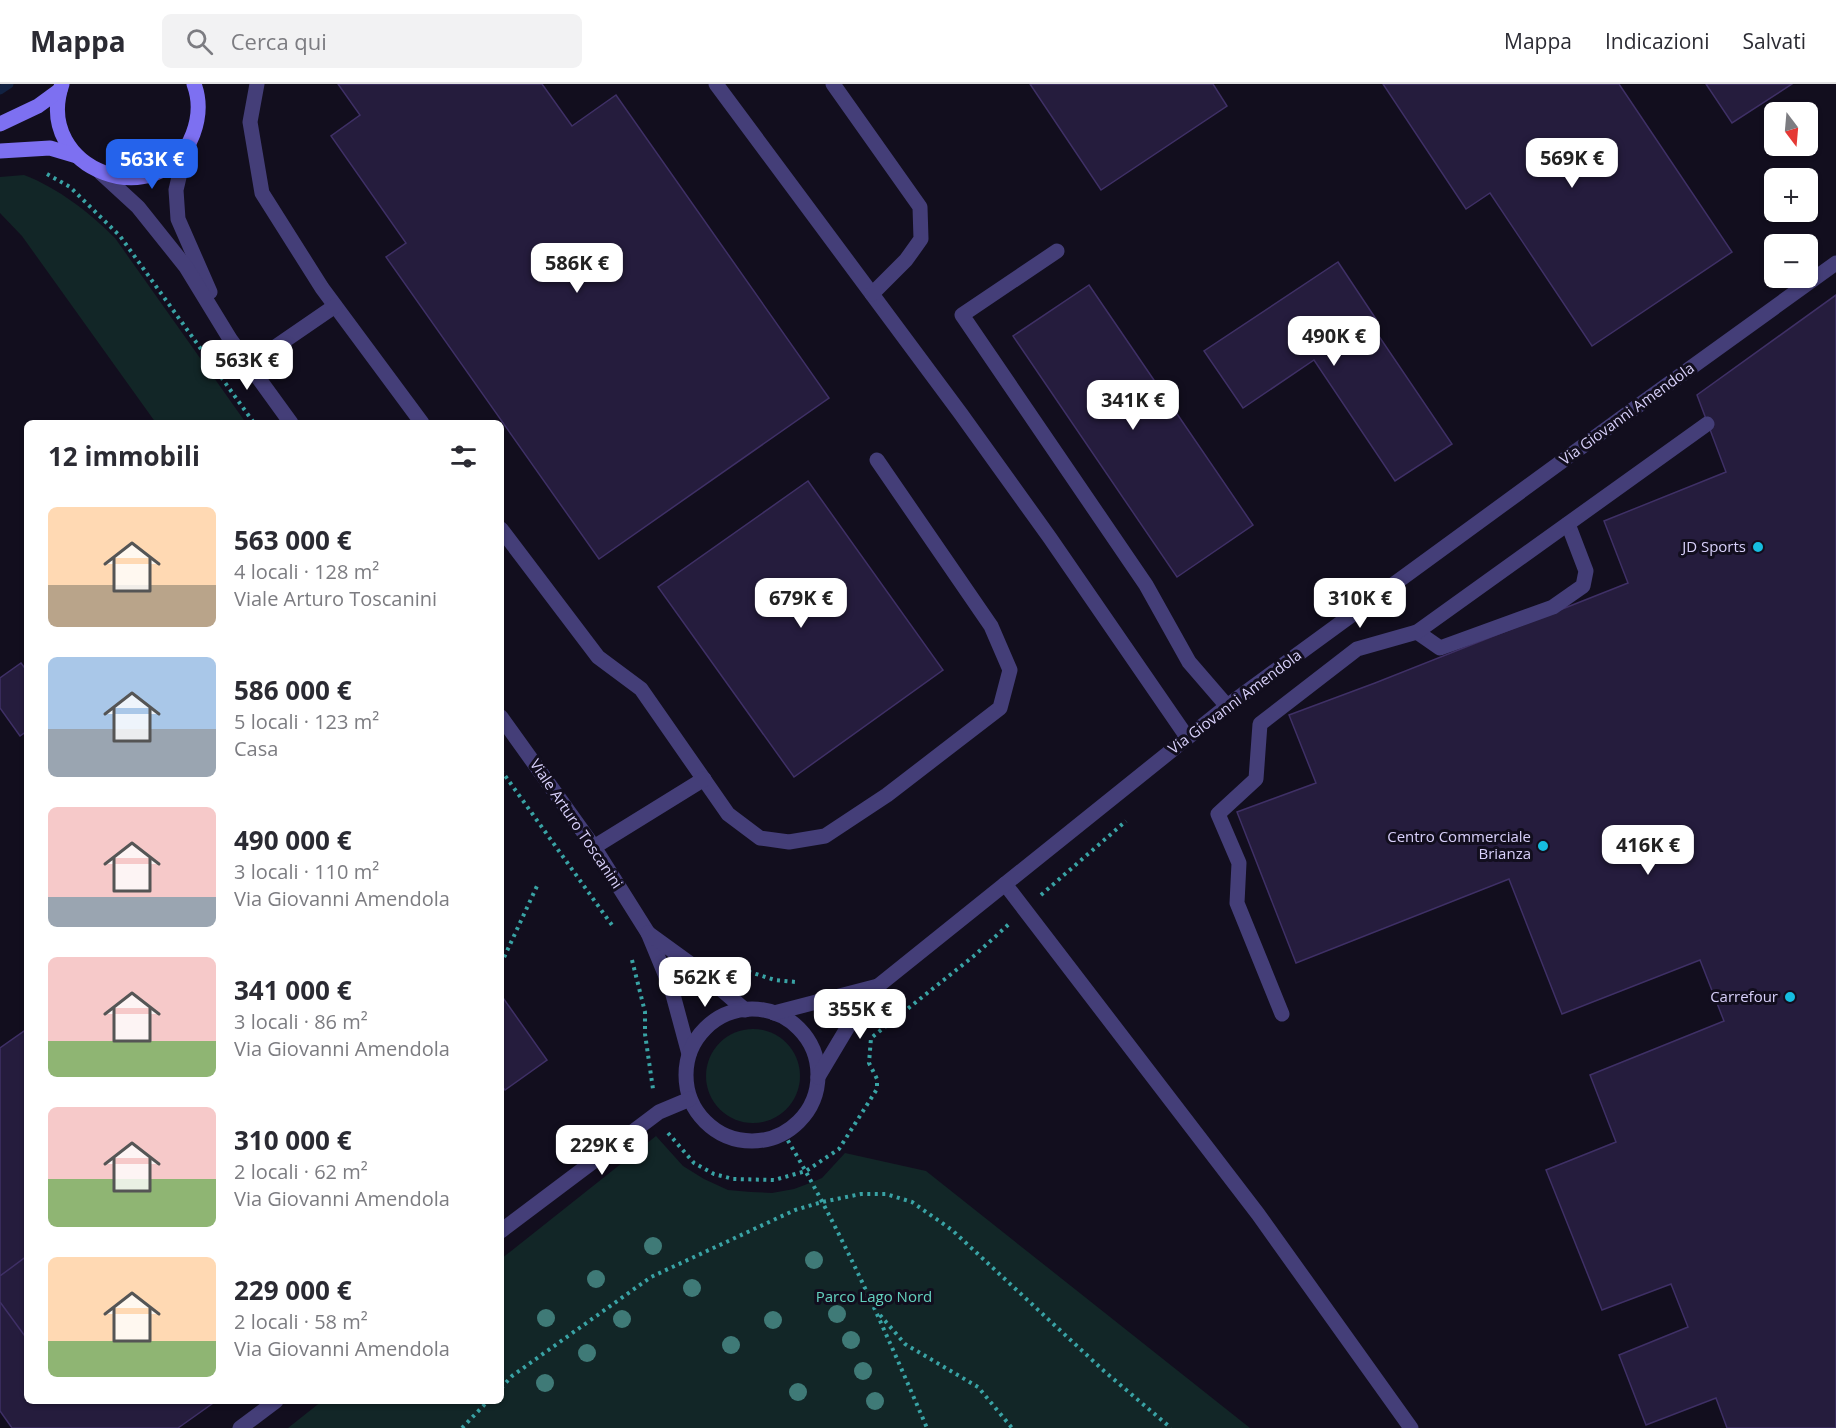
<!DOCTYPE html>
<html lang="it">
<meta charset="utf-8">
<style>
body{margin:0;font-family:"Open Sans",sans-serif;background:#f2f2f3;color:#2b2b33;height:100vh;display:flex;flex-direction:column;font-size:22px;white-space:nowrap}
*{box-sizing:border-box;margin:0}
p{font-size:20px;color:#7c7c81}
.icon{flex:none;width:33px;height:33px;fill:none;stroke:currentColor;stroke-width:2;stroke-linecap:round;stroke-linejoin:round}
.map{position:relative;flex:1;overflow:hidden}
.details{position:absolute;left:24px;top:336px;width:480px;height:984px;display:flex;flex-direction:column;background:#fff;border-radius:9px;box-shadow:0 2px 4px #0004}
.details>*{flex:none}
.needle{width:39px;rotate:164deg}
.buttons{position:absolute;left:1764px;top:18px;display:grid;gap:12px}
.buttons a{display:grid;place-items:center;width:54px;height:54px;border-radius:9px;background:#fff;box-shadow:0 2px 4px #0004;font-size:30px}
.price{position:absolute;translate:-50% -51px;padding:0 14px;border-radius:12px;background:#fff;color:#222;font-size:20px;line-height:39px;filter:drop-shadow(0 2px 3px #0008)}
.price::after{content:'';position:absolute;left:50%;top:36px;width:18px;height:14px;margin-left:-9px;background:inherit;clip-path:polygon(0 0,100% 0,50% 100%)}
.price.current{background:#2563eb;color:#fff}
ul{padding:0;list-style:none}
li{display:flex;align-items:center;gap:18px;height:150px;padding:0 24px}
li span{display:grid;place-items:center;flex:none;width:168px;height:120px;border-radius:9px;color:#555}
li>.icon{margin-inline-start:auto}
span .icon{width:72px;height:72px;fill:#fffc;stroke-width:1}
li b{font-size:26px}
h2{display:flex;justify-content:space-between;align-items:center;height:72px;padding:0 24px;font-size:26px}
header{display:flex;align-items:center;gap:36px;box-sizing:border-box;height:84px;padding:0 30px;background:#fff;border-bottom:2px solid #e1e1e2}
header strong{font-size:28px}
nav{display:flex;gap:33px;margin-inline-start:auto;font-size:21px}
.search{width:420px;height:54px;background:#f2f2f3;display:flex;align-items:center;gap:15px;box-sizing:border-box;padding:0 21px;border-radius:9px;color:#7c7c81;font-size:22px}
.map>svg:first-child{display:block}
.green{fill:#122627}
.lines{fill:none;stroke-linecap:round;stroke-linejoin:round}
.stream{stroke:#122242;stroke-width:9}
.building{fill:#251c3d;stroke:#3f3066;stroke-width:1.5}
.path{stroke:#39a3a5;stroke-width:4;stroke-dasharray:3 4.5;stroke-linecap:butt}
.service{stroke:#443e78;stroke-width:15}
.minor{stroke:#443e78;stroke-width:15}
.secondary{stroke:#7d70f1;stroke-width:15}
.tree{fill:#3f7a77}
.poi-dot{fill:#16bde0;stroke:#120e1e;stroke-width:2}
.labels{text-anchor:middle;stroke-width:6;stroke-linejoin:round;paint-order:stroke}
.street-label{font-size:15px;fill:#d8d0fa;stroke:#120e1e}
.poi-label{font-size:15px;fill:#d8d0fa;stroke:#120e1e;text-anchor:end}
.park-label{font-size:15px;fill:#64d2bf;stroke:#120e1e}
</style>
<header>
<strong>Mappa</strong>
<div class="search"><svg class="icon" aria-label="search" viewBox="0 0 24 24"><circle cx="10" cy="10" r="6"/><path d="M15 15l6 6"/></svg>Cerca qui</div>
<nav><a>Mappa</a><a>Indicazioni</a><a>Salvati</a></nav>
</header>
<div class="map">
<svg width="1836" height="1344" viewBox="0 0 1836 1344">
<rect width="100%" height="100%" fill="#120e1e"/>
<g class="green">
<path d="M24 91C58 104 89 128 115 154L246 339H156L22 152 0 129V93Z"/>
<circle cx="753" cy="992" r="47"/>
<path d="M656 1052 683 1082 704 1095 728 1106 751 1108 772 1109 794 1105 810 1099 822 1094 845 1069 926 1087 1250 1344H288L322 1317H501V1175Z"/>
</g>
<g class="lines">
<path class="stream" d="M0 6 9 0"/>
</g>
<g class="building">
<path d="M338 0H542L572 42 616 11 829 314 599 475 386 173 406 159 331 52 360 31Z"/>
<path d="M1030 0H1213L1227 22 1101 106Z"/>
<path d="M1383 0H1619L1732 168 1592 262 1490 109 1466 125Z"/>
<path d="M1706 0H1792L1732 39Z"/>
<path d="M1338 178 1376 235 1370 239 1452 360 1395 397 1314 276 1243 324 1204 267Z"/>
<path d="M1089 201 1253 441 1177 493 1013 252Z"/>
<path d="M1836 211V1344H1727L1716 1314 1646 1341 1619 1271 1688 1243 1671 1200 1602 1226 1546 1086 1616 1058 1590 991 1724 937 1700 876 1562 930 1509 795 1296 879 1237 728 1316 699 1289 631 1375 599 1628 499 1604 437 1726 388 1697 311Z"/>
<path d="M808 397 943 586 794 693 658 503Z"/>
<path d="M21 579 27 587V647L20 652 0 624V594Z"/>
<path d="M501 911 547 976 505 1006 501 1001Z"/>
<path d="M27 945V1317H216L178 1344H12L0 1327V964Z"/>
<path d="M27 1172V1255L0 1218V1192Z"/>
</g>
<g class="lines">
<g class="path">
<path d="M47 90 70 103 120 152 254 339"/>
<path d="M501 686 614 844"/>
<path d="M1041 811 1126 737"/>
<path d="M632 876 645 928V950L653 1005"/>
<path d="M501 880 537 802"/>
<path d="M734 883 775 896 796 898"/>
<path d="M668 1049 694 1079 714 1090 733 1095 774 1096 806 1087 839 1065 877 1005V995L869 979 871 954 975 871 1009 840"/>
<path d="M784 1050C840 1143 884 1244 927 1344"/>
<path d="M880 1231 905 1260 978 1303 1012 1344"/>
<path d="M501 1304 512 1292 651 1193 795 1126 822 1118 861 1110H886L912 1118 952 1146 1104 1287 1171 1344"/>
<path d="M462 1344 488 1317"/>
</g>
<g class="service">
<path d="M257 0 250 38 262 109 322 204 422 339"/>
<path d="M716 0 961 330 1050 454 1187 653"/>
<path d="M833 0 920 123 921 155 906 176 872 210"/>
<path d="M1057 167 962 231 1146 501 1189 578 1227 622"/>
<path d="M249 281 335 222"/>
<path d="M501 445 598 573 641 605 728 730 760 754 789 758 825 752 887 711 1000 624 1010 586 991 542 877 376"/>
<path d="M1417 548 1440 564 1553 523 1583 502 1586 487 1568 440"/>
<path d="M594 763 704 695"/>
<path d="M1005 800 1258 1130 1411 1344"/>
<path d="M1282 930 1237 819 1239 779 1218 730 1256 695 1260 640 1357 565 1417 548 1707 340"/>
</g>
<g class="minor">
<path d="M186 63 176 106 178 135 210 208"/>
<path d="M101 89 138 123 186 183 230 255 291 339"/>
<path d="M501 633 594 763 648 849 672 907 689 970"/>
<path d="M648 849 699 886 745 926"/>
<circle cx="752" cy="991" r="66"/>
<path d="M774 929 878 902"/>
<path d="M818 993 855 931 878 902 1227 622 1635 324 1836 179"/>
<path d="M501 1147 659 1028 690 1015"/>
<path d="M240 1344 276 1317"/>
</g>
<g class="secondary">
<path d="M62 0C32 87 161 133 193 50 199 34 200 16 194 0"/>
<path d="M0 40 38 22 60 6"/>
<path d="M0 67 50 64 77 72"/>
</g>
</g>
<g class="tree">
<circle cx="653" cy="1162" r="9"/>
<circle cx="814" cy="1176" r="9"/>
<circle cx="596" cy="1195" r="9"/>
<circle cx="692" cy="1204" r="9"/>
<circle cx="837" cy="1230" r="9"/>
<circle cx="546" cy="1234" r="9"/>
<circle cx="622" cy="1235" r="9"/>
<circle cx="773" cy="1236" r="9"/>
<circle cx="851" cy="1256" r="9"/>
<circle cx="731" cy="1261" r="9"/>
<circle cx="587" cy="1269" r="9"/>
<circle cx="863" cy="1287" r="9"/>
<circle cx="545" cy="1299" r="9"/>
<circle cx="798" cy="1308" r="9"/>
<circle cx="875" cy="1317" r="9"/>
</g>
<g class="poi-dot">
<circle cx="1758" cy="463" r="6"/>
<circle cx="1543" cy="762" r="6"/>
<circle cx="1790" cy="913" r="6"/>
</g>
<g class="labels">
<g class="street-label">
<text transform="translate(1627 330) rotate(-36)" y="5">Via Giovanni Amendola</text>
<text transform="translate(1235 618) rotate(-37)" y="5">Via Giovanni Amendola</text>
<text transform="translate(576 740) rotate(56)" y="5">Viale Arturo Toscanini</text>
</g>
<g class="poi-label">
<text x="1746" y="468">JD Sports</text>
<text x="1531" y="758">Centro Commerciale<tspan x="1531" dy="17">Brianza</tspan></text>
<text x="1778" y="918">Carrefour</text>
</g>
<g class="park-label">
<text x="874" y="1218">Parco Lago Nord</text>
</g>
</g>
</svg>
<div class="buttons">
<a><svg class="needle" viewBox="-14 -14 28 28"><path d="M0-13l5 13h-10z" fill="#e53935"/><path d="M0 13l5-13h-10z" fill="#7c7c81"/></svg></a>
<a>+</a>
<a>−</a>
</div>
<b class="price" style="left:1572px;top:105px">569K €</b>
<b class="price current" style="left:152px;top:106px">563K €</b>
<b class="price" style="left:577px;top:210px">586K €</b>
<b class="price" style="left:1334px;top:283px">490K €</b>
<b class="price" style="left:247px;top:307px">563K €</b>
<b class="price" style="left:1133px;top:347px">341K €</b>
<b class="price" style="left:801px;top:545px">679K €</b>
<b class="price" style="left:1360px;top:545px">310K €</b>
<b class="price" style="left:1648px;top:792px">416K €</b>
<b class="price" style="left:705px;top:924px">562K €</b>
<b class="price" style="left:860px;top:956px">355K €</b>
<b class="price" style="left:602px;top:1092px">229K €</b>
<section class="details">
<h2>12 immobili<svg class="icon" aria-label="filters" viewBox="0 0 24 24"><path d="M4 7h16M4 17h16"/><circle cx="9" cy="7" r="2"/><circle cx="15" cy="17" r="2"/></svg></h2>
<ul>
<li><span style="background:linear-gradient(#ffd9b3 65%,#b9a48a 0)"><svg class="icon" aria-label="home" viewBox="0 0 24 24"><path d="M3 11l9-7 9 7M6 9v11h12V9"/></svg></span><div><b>563 000 €</b><p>4 locali · 128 m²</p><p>Viale Arturo Toscanini</p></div></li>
<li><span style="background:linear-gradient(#a9c7e8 60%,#9aa5b1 0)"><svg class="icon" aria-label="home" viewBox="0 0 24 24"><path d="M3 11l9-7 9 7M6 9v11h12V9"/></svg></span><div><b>586 000 €</b><p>5 locali · 123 m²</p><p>Casa</p></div></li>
<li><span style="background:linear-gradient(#f6c9c9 75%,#9aa5b1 0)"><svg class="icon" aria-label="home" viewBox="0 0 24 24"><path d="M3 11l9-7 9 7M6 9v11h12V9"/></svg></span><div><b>490 000 €</b><p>3 locali · 110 m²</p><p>Via Giovanni Amendola</p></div></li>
<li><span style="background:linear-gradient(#f6c9c9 70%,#8fb573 0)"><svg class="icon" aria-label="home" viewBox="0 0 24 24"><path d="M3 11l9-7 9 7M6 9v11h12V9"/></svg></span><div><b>341 000 €</b><p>3 locali · 86 m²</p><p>Via Giovanni Amendola</p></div></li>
<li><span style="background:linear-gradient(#f6c9c9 60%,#8fb573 0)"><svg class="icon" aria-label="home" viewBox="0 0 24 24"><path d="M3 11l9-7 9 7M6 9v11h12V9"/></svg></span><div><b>310 000 €</b><p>2 locali · 62 m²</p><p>Via Giovanni Amendola</p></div></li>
<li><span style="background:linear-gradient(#ffd9b3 70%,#8fb573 0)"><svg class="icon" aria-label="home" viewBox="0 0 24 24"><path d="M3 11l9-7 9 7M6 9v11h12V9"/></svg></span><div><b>229 000 €</b><p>2 locali · 58 m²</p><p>Via Giovanni Amendola</p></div></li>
</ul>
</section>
</div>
